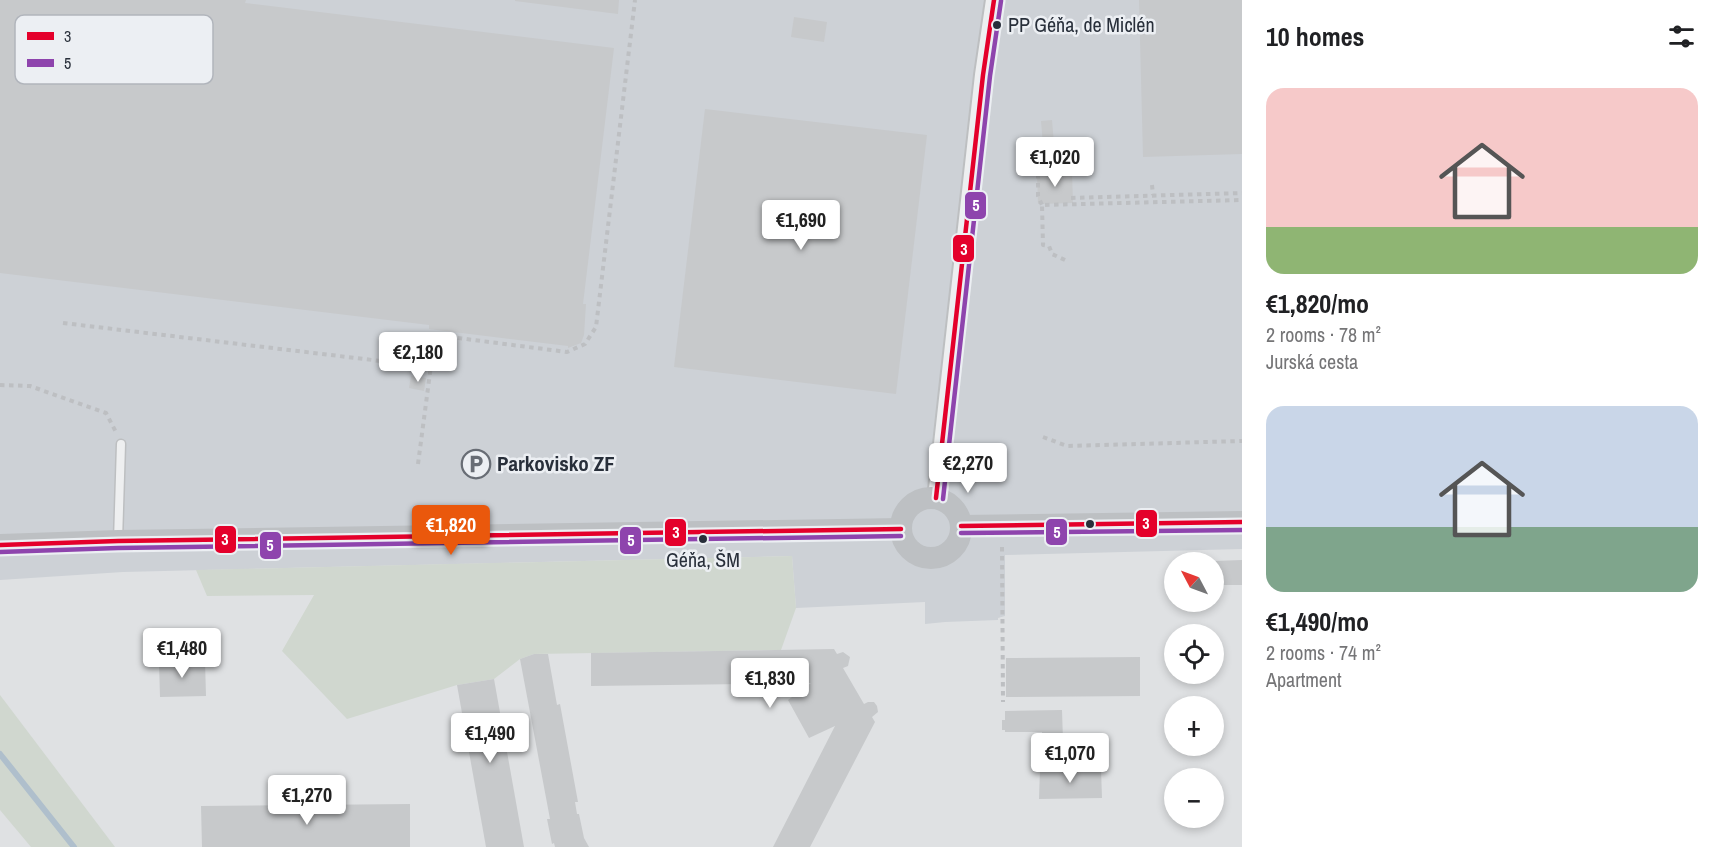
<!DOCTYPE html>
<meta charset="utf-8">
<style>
body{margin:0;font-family:"Archivo Narrow",sans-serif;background:#f6f6f6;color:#202124;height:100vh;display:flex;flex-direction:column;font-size:22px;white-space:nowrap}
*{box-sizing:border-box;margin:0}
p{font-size:20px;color:#757577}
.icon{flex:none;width:33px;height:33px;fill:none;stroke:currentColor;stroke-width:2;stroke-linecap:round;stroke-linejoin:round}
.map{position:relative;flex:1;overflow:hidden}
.side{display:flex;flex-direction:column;background:#fff;width:480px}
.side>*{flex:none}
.needle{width:39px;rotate:311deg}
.buttons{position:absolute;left:1164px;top:552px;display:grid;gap:12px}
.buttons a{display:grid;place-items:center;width:60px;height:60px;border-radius:50%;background:#fff;box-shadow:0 3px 9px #0003;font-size:30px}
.price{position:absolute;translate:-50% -51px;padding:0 14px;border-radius:6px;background:#fff;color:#222;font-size:20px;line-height:39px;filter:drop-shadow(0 2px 3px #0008)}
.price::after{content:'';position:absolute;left:50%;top:36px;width:18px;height:14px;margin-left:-9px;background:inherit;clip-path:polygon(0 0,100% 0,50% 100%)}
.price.on{background:#ea580c;color:#fff}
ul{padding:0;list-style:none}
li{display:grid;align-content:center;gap:12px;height:318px;padding:0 24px}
li span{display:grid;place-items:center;height:186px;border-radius:18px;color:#555}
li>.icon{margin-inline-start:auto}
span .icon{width:108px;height:108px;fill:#fffc;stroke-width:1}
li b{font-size:26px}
h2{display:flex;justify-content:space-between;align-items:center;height:72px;padding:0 24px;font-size:26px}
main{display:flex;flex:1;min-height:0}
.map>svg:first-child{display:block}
.built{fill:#cdd1d6}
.green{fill:#d0d7cf}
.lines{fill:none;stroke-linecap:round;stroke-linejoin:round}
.stream{stroke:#afbfcc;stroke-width:6}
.building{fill:#c7c9cb}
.lane-casing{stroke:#bdbfc1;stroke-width:11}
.street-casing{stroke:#bdbfc1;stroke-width:20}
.path{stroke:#bdbfc2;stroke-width:4;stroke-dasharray:4.5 4.5;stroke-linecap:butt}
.lane{stroke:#eeeff0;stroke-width:8}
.street{stroke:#eeeff0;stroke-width:16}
.secondary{stroke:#bdc0c3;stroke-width:22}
.bus-1-casing{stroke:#eceff3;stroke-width:9}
.bus-2-casing{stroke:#eceff3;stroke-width:9}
.bus-1{stroke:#e4002b;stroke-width:4.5}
.bus-2{stroke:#8e44ad;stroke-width:4.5}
.bus-dot{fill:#282f3a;stroke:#eceff3;stroke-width:2}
.labels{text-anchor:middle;stroke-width:5;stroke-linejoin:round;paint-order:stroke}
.bus-label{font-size:20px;fill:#282f3a;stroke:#eceff3;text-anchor:start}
.poi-label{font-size:21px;font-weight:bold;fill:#282f3a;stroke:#eceff3;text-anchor:start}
.key{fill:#eceff3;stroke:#b1b5bc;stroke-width:1.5}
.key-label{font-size:16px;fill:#282f3a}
.line-badge{stroke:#eceff3;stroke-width:2}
.badge-label{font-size:16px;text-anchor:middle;font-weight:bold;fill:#fff}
</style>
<main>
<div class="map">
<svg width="1242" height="847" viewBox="0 0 1242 847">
<rect width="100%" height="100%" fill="#dfe1e3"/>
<path class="built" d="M0 0H1242V549L1005 555V616L998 618V620L945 622 925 624V602L796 608 792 556 123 572 0 580Z"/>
<g class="green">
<path d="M792 556 796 608 781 650 534 654 520 659 494 679 457 685 347 719 282 651 314 595 207 596 196 570Z"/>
<path d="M0 695 115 847H31L0 810Z"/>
</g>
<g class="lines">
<path class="stream" d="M0 754 74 847"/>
</g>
<g class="building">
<path d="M0 0H246L245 3 614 48 583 304H586L584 335 581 343 568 348V346L429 329V325L0 273Z"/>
<path d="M515 0H619L618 14 515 1Z"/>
<path d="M1139 0H1242V154L1143 157Z"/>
<path d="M794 17 827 22 824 42 791 37Z"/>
<path d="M705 109 927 135 896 394 674 367Z"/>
<path d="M1052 120 1054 144 1043 145 1041 121Z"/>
<path d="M1072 172 1073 203 1038 204 1037 173Z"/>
<path d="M411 376 426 378 424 391 409 388Z"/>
<path d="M1242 560V585H1214V561Z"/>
<path d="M834 649 837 654 843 652 850 657 848 666 843 668 864 704 868 702H874L877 706 878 712 872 717 875 722 810 847H773L835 726 809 738 788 700 811 683 591 686V653Z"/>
<path d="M534 654H548L557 705 560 704 578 802H575L577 814H579L584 838 589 847H555L554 843 552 844 547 819H550L520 659Z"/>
<path d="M1140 657V696L1006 697V658Z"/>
<path d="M205 661 206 696 160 697 159 662Z"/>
<path d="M494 679 524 847H486L457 685Z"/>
<path d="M1062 710 1063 741 1042 742V732H1005V730H1002V720H1005V711Z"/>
<path d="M1040 769H1101L1102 798 1039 799Z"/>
<path d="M410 804V847H202L201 806Z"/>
</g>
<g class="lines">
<g class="lane-casing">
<path id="lane" d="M118 541 121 444"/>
</g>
<g class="street-casing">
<path id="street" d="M936 498 983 75 994 0"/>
</g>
<g class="path">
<path d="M1038 147V196L1042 205"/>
<path d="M1152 185 1153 195"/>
<path d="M1071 198 1242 193"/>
<path d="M1065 260 1052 254 1049 246 1043 245 1042 205 1242 200"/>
<path d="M63 323 431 367"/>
<path d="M0 385 30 386 106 413 117 434"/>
<path d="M1043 437 1067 446 1242 441"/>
<path d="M418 464 435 335 567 352 585 344 596 327 635 0"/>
<path d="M1002 547 1003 702"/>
</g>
<use href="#lane" class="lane"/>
<use href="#street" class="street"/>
<g class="secondary">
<circle cx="931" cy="528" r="30"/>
<path d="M961 526 1242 522"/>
<path d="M0 545 118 541 901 529"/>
</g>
<g class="bus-1-casing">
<g id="bus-1">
<path d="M936 498 983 75 994 0"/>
<path d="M961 526 1242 522"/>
<path d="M0 545 118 541 901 529"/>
</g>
</g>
<g class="bus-2-casing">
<g id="bus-2">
<path d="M943 499 990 76 1001 1"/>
<path d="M961 533 1242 530"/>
<path d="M0 552 118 548 901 536"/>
</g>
</g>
<use href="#bus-1" class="bus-1"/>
<use href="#bus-2" class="bus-2"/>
</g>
<defs>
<g id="parking-ring" transform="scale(1.5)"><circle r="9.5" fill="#eceff3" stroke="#686d75" stroke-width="1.5"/><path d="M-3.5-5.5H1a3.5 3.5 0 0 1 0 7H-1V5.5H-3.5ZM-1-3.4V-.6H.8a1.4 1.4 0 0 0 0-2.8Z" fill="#686d75"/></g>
</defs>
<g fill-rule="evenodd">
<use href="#parking-ring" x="476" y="464"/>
</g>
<g class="bus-dot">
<circle cx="997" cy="25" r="5"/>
<circle cx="1090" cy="524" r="5"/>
<circle cx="703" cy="539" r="5"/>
</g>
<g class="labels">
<g class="bus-label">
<text x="1008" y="32">PP Géňa, de Miclén</text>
<text x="703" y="567" text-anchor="middle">Géňa, ŠM</text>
</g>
<g class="poi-label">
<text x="497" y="471">Parkovisko ZF</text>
</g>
</g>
<rect x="15" y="15" width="198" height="69" rx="9" class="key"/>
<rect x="27" y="32" width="27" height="8" fill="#e4002b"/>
<rect x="27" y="59" width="27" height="8" fill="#8e44ad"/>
<g class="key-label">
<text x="64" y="42">3</text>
<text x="64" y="69">5</text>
</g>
<g class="line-badge">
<rect x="964" y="191" width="23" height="29" rx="6" fill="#8e44ad"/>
<rect x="952" y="234" width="23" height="29" rx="6" fill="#e4002b"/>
<rect x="1135" y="509" width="23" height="29" rx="6" fill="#e4002b"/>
<rect x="1045" y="518" width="23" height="28" rx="6" fill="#8e44ad"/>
<rect x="664" y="518" width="23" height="29" rx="6" fill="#e4002b"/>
<rect x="214" y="525" width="23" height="29" rx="6" fill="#e4002b"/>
<rect x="619" y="526" width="23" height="29" rx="6" fill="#8e44ad"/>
<rect x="259" y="531" width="23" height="29" rx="6" fill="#8e44ad"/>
</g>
<g class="badge-label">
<text x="976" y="211">5</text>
<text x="964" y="255">3</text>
<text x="1146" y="529">3</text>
<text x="1057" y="538">5</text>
<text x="676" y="538">3</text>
<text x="225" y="545">3</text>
<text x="631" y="546">5</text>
<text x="270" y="551">5</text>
</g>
</svg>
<div class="buttons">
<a><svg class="needle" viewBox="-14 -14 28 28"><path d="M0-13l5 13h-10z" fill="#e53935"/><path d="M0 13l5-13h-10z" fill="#757577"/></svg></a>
<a><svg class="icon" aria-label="locate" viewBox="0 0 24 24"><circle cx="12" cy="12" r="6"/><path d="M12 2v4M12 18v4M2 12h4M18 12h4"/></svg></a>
<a>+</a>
<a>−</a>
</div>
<b class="price" style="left:1055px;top:188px">€1,020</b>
<b class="price" style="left:801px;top:251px">€1,690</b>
<b class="price" style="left:418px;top:383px">€2,180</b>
<b class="price" style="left:968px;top:494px">€2,270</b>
<b class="price on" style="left:451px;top:556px">€1,820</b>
<b class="price" style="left:182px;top:679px">€1,480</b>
<b class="price" style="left:770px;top:709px">€1,830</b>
<b class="price" style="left:490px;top:764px">€1,490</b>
<b class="price" style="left:1070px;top:784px">€1,070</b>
<b class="price" style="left:307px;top:826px">€1,270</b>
</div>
<section class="side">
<h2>10 homes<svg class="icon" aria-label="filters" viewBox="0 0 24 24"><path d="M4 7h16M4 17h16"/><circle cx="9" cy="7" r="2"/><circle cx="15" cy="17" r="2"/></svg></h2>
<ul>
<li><span style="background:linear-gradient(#f6c9c9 75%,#8fb573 0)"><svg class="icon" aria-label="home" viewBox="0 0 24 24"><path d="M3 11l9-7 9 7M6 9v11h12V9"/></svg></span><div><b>€1,820/mo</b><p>2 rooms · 78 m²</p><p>Jurská cesta</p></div></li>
<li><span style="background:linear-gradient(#c9d6e8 65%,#7fa58c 0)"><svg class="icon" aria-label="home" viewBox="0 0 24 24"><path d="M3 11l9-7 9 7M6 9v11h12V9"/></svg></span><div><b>€1,490/mo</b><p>2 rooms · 74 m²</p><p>Apartment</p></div></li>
</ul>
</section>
</main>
